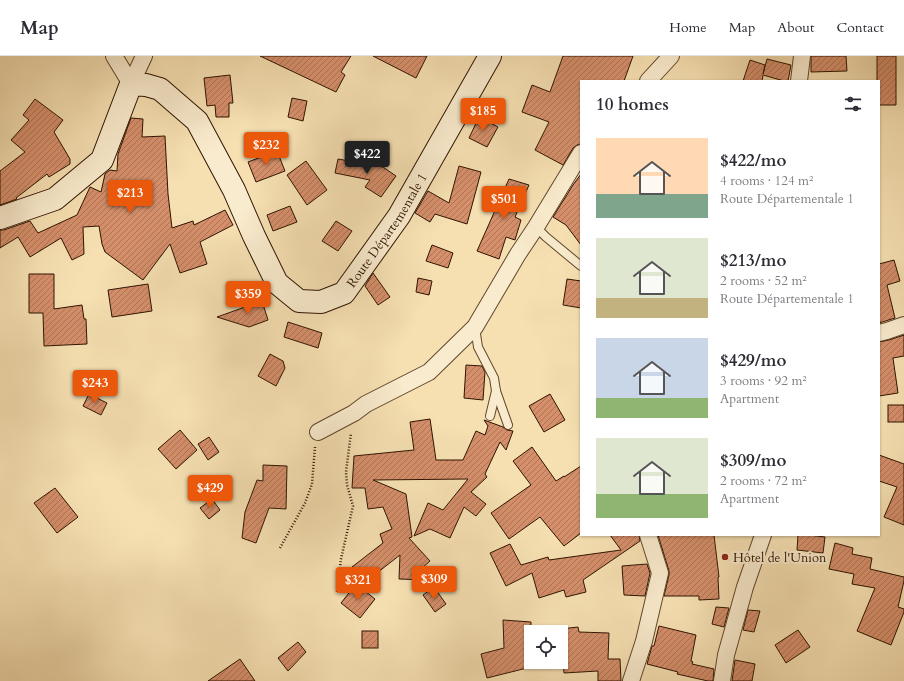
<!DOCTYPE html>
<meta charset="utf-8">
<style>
body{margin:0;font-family:Cardo,serif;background:#f2f2f3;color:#2b2b33;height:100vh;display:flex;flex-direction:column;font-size:15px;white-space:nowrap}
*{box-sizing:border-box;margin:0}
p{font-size:13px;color:#7c7c81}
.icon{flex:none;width:22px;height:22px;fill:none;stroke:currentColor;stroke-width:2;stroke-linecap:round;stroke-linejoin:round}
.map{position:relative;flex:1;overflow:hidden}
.details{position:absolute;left:580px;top:24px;width:300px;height:456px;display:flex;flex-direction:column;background:#fff;border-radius:0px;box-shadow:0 1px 3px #0004}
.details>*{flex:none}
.buttons{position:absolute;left:524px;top:569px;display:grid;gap:8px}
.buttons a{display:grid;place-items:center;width:44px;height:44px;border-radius:0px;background:#fff;box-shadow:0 1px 3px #0004;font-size:20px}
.price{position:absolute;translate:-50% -34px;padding:0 9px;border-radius:4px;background:#ea580c;color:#fff;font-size:13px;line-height:26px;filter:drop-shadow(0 1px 2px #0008)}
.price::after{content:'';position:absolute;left:50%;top:24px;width:12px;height:9px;margin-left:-6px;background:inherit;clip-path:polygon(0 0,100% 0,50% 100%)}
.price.current{background:#222;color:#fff}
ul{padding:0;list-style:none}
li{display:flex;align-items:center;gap:12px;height:100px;padding:0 16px}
li span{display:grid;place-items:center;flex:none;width:112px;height:80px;border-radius:0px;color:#555}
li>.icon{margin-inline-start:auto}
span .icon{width:48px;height:48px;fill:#fffc;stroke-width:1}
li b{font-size:17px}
h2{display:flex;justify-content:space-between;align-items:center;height:48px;padding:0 16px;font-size:17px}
header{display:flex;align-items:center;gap:24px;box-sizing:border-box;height:56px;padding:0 20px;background:#fff;border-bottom:1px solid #e1e1e2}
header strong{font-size:19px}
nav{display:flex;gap:22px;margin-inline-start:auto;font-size:14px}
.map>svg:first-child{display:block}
.building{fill:url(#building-hatch);stroke:#2f1300}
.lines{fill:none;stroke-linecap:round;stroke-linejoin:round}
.service-casing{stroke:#61462c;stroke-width:10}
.minor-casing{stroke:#61462c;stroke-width:18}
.secondary-casing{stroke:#2f1300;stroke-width:24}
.path{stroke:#2f1300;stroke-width:2.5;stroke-dasharray:1 2;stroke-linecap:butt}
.service{stroke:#f9ebcd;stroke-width:8}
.minor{stroke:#f9ebcd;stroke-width:16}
.secondary{stroke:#f9ebcd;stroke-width:22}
.poi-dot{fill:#8f2418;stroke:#f9ebcd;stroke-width:1.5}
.labels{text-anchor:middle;stroke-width:4;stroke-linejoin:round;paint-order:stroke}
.street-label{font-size:13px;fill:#2f1300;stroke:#f9ebcd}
.poi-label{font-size:13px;fill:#2f1300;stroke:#f9ebcd;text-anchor:start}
</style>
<header>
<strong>Map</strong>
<nav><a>Home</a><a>Map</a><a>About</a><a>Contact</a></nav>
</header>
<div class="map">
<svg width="904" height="625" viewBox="0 0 904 625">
<defs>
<pattern id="building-hatch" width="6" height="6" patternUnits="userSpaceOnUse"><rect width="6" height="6" fill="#d58f6b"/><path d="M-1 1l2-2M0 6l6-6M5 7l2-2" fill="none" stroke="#ad7456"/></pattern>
</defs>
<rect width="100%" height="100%" fill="#f6e0b2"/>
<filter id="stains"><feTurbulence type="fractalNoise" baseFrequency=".005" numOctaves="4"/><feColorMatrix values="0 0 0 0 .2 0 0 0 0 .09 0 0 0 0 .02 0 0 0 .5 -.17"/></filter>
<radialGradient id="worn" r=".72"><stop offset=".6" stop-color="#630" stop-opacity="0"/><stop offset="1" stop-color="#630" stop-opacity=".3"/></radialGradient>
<g class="building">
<path d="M260 0H351L341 16 345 19 336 36Z"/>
<path d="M373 0H427L416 22Z"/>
<path d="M563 0H633L624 25H581V88L577 89 573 92 563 109 535 94 549 66 522 56 532 29 550 36Z"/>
<path d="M811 0H846L847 15 811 16Z"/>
<path d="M877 0H896V49H879V25H877Z"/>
<path d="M767 3 791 9 788 25H784L763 19 762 25H743L750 4 765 9 763 18Z"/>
<path d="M230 19 233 47H229V61H216L215 49 207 50 204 22Z"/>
<path d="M292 42 307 45 303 65 288 61Z"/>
<path d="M35 43 63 64 54 76 70 103V108L49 121 47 118 16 142 17 143 0 149V115L25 96 11 84 29 64 23 59Z"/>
<path d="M479 61 498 71 487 91 469 82Z"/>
<path d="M131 62 143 63 142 81 165 80 168 138 172 172 193 165 194 169 225 154 233 169 200 186 207 208 180 217 170 188 143 224 105 196 102 188 99 170 83 171 84 198 72 204 61 182 30 201 18 181 0 192V174H4L30 165 38 177 77 159 90 131 101 136 105 118 110 114 117 115 118 98Z"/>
<path d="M277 95 285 115 256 126 248 106Z"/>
<path d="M338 103 383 111 396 120 381 141 365 131 370 124 335 117Z"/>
<path d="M306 105 327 134 307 149 287 119Z"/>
<path d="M459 110 481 116 467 168 435 158 430 166 415 157 428 135 449 147Z"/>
<path d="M581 118V189L566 169 553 161 573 129Z"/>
<path d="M509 123 529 129 515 161 521 164 515 184 506 181 499 203 477 195Z"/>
<path d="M290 150 297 166 273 175 267 159Z"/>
<path d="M336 165 352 175 338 195 322 185Z"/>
<path d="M432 189 453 197 448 212 426 205Z"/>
<path d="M894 204 900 225 887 229 895 262 879 267V208Z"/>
<path d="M373 217 390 241 378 249 365 230Z"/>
<path d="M29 218H54V253L82 249 84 263H86L87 288 44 290 43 257H29Z"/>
<path d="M418 222 432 225 429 239 416 236Z"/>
<path d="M567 223 581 225V252L563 249Z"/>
<path d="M148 228 152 255 112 261 108 234Z"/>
<path d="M262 245 268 264 249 271 217 261Z"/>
<path d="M288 266 322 277 318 292 284 281Z"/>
<path d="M904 279V300L893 302 898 337 879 340V286L889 284Z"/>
<path d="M270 298 281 304 283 305 285 312 276 330 258 320Z"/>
<path d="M466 309 482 310 485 316 483 344 464 342Z"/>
<path d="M89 338 107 347 101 359 83 350Z"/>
<path d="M550 338 565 364 544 376 529 350Z"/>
<rect x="888" y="349" width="16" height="17"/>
<path d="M430 363 436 404H463L476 375 485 379 488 370 484 364 503 371 507 374 513 375 506 394 500 386 485 418 487 421 471 436 486 448 476 460 464 451 450 482 430 473 414 480 428 447 443 454 468 423 373 424 406 438 412 481 409 482 430 505 421 513 428 524 399 523 400 499 364 527 352 511 383 487 380 478 392 473 383 451 368 453 365 432H352L354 400 414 394 410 366Z"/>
<path d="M180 374 197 394 176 413 158 393Z"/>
<path d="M209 381 219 396 208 404 198 388Z"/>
<path d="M532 391 556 425 564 420V421L581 410V477L564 490 540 461 509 483 491 457 531 429 513 405Z"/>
<path d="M879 399 904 408V469L884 461 897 431 879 425Z"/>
<path d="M263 409 287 410 286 453 269 452 256 487 242 482 245 456 257 424 263 425Z"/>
<path d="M55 432 78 461 57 477 34 447Z"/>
<path d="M212 443 220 454 209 463 200 452Z"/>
<path d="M610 479H639L640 485 583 524 586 536 566 541 564 534 539 542 532 517 506 530 490 497 510 488 521 509 548 501 549 504 621 494Z"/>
<path d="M658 479H714L719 521H718L719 543 699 544V540H664L669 519V515Z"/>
<path d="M798 479H809L825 481 823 497 797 494Z"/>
<path d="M835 487 853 492 852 498 872 502 870 513 904 521V525L898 551 904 553V556L891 589 857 575 875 532 852 528 854 518 829 513Z"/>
<path d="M647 508 650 517 645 540 624 539 622 510Z"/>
<path d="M356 528 375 543 360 562 341 547Z"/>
<path d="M434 531 446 548 435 556 423 539Z"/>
<path d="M716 551 729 552 724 571 712 568Z"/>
<path d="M748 554 760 555 754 576 743 574Z"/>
<path d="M503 564 531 566V611L487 622 481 598 504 592Z"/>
<path d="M659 570 696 579 691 605 693 606 692 608 714 613 713 625H708L677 618 678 616 647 608 652 590H654Z"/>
<path d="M578 571 579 576 609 577 608 603H620L621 625H598V615L564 617 561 573Z"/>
<path d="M798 574 810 591 786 607 775 589Z"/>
<rect x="362" y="575" width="16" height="17"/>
<path d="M298 586 306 596 288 615 278 602Z"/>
<path d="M240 603 255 625H208Z"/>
<path d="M735 604 755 608 752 625H732Z"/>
</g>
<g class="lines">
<g class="service-casing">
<g id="service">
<path d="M536 171 546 181 581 210"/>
<path d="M475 271 478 291 494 322 496 335 508 369"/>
<path d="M490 360 496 335"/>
</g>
</g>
<g class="minor-casing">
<g id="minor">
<path d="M114 0 131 28"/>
<path d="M648 25 671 0"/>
<path d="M799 25 802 0"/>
<path d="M131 28 144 0"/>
<path d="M879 277 887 275 904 269"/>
<path d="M318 376 354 357 366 348 429 316 475 271 518 198 536 171 581 97"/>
<path d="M631 625 644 585 660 517 648 479"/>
<path d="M722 625 726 599 745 531 763 479"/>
</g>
</g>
<g class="secondary-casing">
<g id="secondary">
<path id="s1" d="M0 162 55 143 102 104 131 28 146 29 160 33 197 65 234 134 254 180 277 227 299 245 321 246 344 237 399 160 490 0"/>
</g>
</g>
<g class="path">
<path d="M280 492 305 447 312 428 315 391"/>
<path d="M337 536 341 503 353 450 347 429 346 416 351 377"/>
</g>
<use href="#service" class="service"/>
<use href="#minor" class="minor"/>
<use href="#secondary" class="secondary"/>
</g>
<circle class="poi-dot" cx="725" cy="501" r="4"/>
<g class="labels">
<g class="street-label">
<text dy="5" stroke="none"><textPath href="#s1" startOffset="611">Route Départementale 1</textPath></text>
</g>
<g class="poi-label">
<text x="733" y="506">Hôtel de l'Union</text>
</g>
</g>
<rect width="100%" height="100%" filter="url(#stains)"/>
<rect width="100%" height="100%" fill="url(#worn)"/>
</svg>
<div class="buttons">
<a><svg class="icon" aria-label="locate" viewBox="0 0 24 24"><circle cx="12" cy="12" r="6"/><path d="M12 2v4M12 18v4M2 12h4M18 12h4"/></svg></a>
</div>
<b class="price" style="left:483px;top:76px">$185</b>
<b class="price" style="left:266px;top:110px">$232</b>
<b class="price current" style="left:367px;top:119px">$422</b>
<b class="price" style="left:130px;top:158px">$213</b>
<b class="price" style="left:504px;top:164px">$501</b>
<b class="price" style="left:248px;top:259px">$359</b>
<b class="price" style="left:95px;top:348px">$243</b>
<b class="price" style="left:210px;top:453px">$429</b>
<b class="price" style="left:434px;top:544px">$309</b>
<b class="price" style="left:358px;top:545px">$321</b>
<section class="details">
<h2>10 homes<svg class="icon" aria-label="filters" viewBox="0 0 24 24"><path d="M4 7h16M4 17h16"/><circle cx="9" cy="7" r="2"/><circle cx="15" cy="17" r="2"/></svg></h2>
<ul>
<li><span style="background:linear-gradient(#ffd9b3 70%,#7fa58c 0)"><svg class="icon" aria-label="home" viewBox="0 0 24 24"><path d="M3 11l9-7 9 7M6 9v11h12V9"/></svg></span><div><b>$422/mo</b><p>4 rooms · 124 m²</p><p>Route Départementale 1</p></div></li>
<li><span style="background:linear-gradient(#dfe7d0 75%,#c2b280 0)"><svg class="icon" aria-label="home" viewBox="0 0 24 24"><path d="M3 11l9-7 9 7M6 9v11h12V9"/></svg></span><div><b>$213/mo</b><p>2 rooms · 52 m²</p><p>Route Départementale 1</p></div></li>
<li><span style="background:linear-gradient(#c9d6e8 75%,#8fb573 0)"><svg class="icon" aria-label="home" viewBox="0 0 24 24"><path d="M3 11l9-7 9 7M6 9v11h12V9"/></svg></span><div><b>$429/mo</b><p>3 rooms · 92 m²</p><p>Apartment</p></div></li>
<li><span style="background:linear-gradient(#dfe7d0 70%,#8fb573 0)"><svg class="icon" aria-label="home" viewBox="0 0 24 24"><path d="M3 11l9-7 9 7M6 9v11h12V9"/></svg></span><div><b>$309/mo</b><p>2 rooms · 72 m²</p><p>Apartment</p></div></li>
</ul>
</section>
</div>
